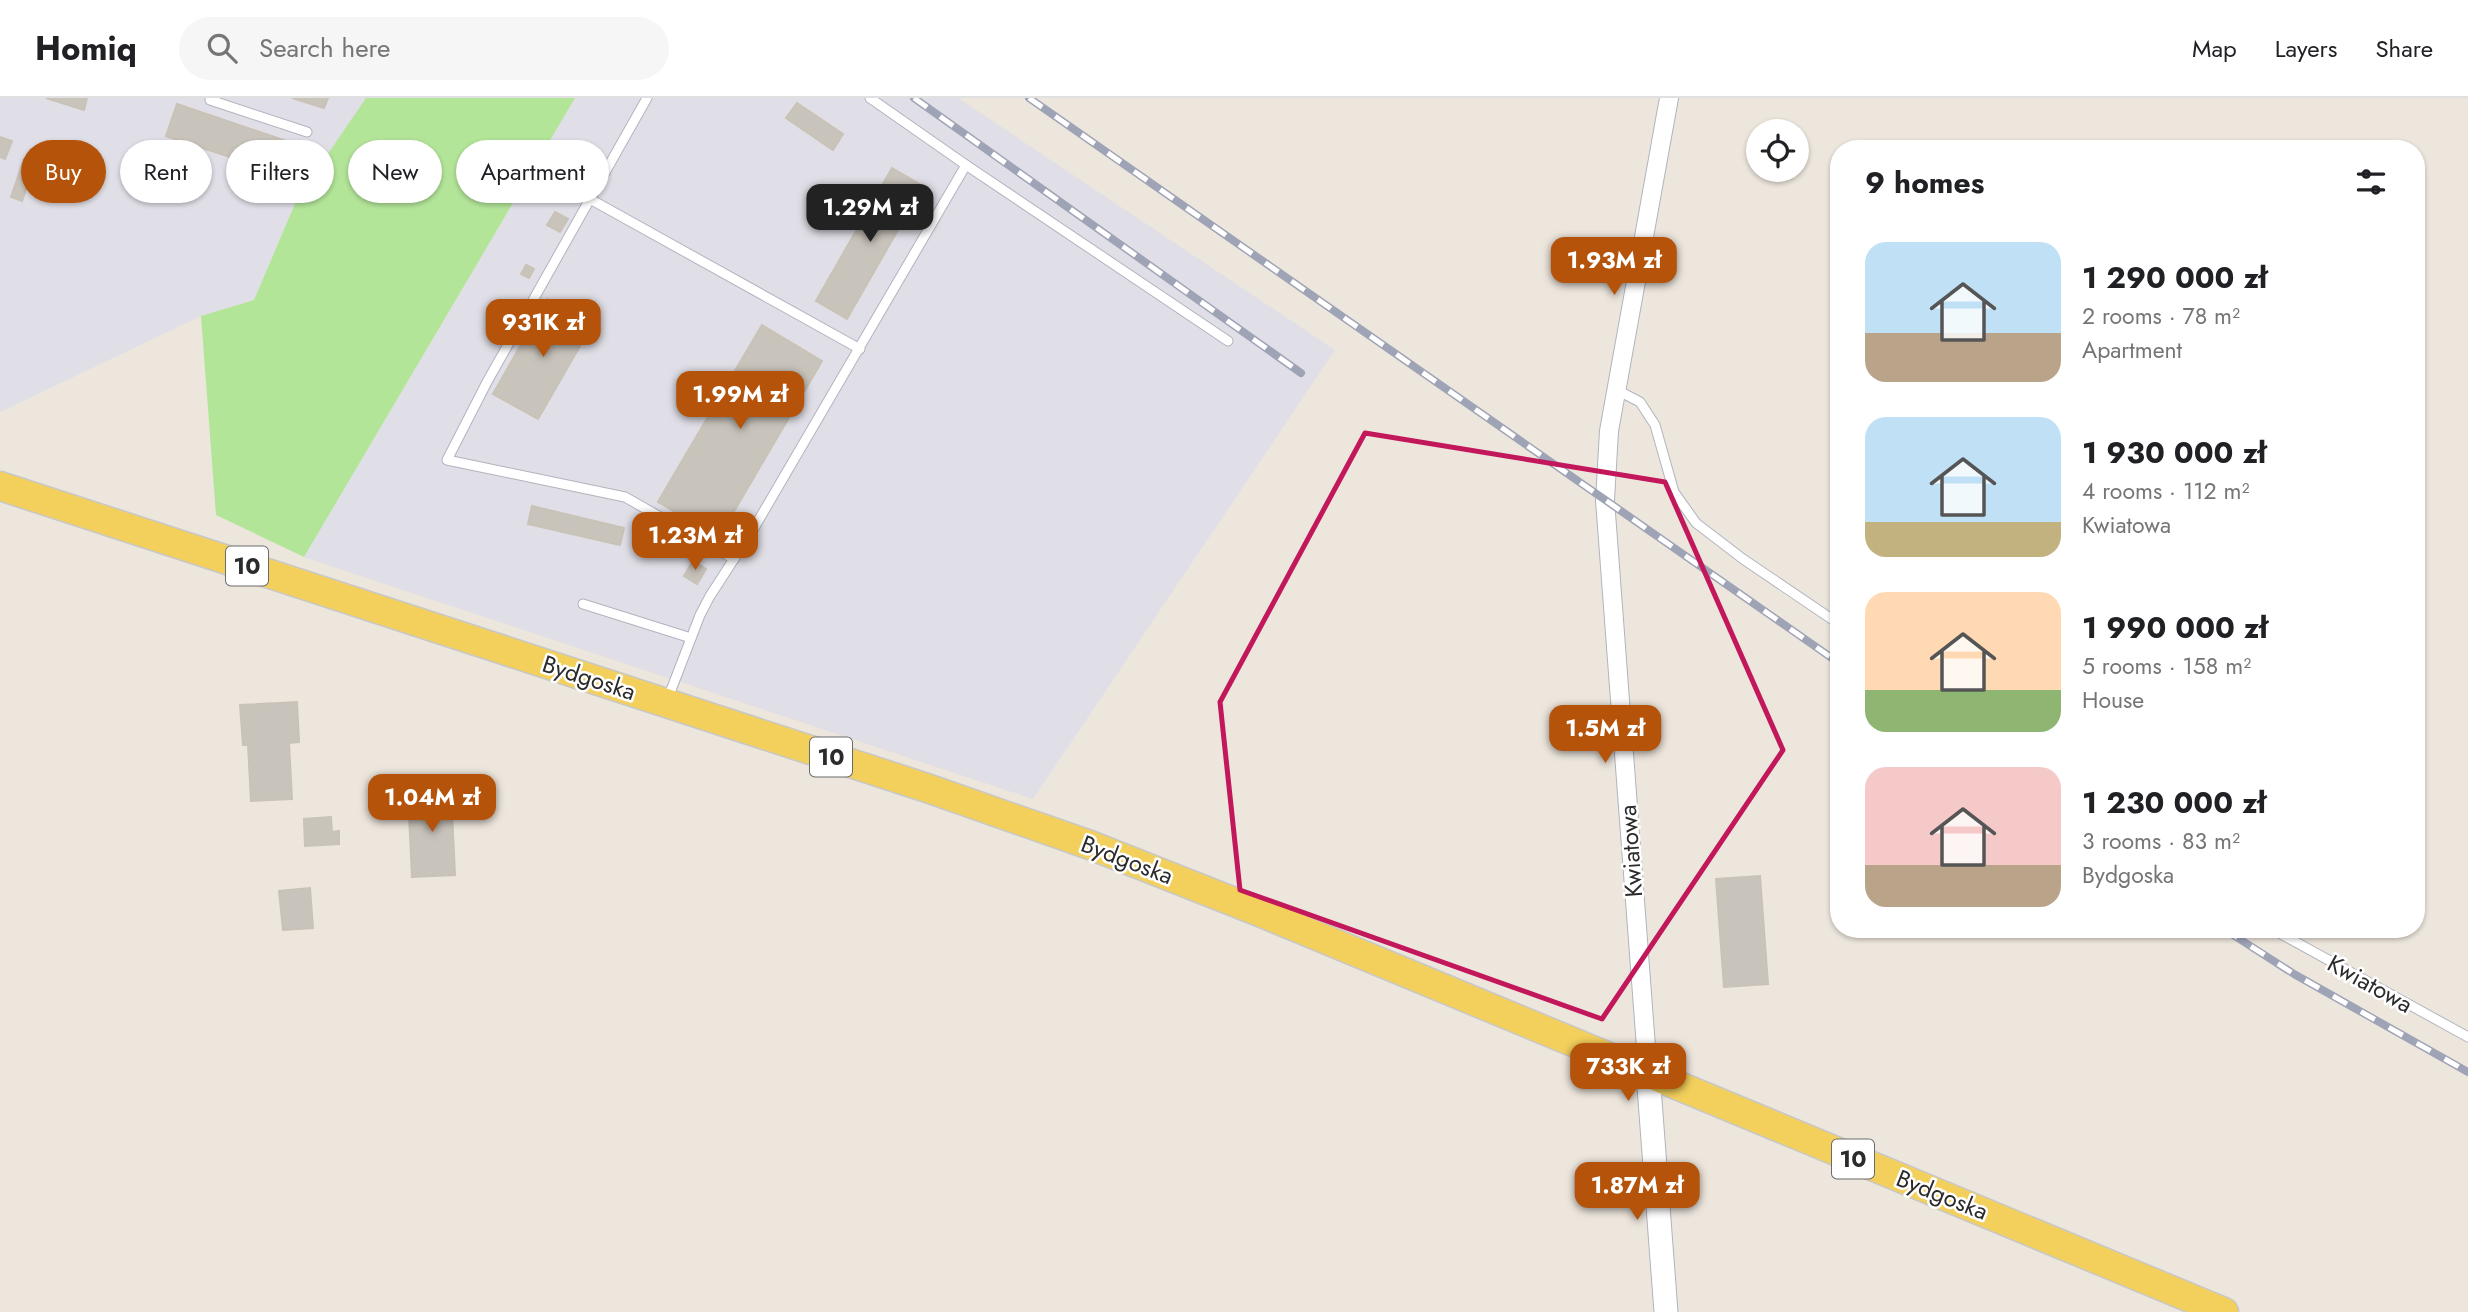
<!DOCTYPE html>
<meta charset="utf-8">
<style>
body{margin:0;font-family:Jost,sans-serif;background:#f6f6f6;color:#202124;height:100vh;display:flex;flex-direction:column;font-size:26px;white-space:nowrap}
*{box-sizing:border-box;margin:0}
p{font-size:23px;color:#757577}
.icon{flex:none;width:38px;height:38px;fill:none;stroke:currentColor;stroke-width:2;stroke-linecap:round;stroke-linejoin:round}
.map{position:relative;flex:1;overflow:hidden}
.side{position:absolute;left:1830px;top:42px;width:595px;height:798px;display:flex;flex-direction:column;background:#fff;border-radius:28px;box-shadow:0 2px 5px #0004}
.side>*{flex:none}
.banner{position:absolute;left:21px;top:42px;width:665px;height:63px;display:flex;gap:14px}
.controls{position:absolute;left:1746px;top:21px;display:grid;gap:14px}
.controls a{display:grid;place-items:center;width:63px;height:63px;border-radius:50%;background:#fff;box-shadow:0 2px 5px #0004;font-size:35px}
.price{position:absolute;translate:-50% -60px;padding:0 16px;border-radius:14px;background:#b45309;color:#fff;font-size:23px;line-height:46px;filter:drop-shadow(0 2px 4px #0008)}
.price::after{content:'';position:absolute;left:50%;top:42px;width:21px;height:16px;margin-left:-10px;background:inherit;clip-path:polygon(0 0,100% 0,50% 100%)}
.price.selected{background:#222;color:#fff}
ul{padding:0;list-style:none}
li{display:flex;align-items:center;gap:21px;height:175px;padding:0 35px}
li span{display:grid;place-items:center;flex:none;width:196px;height:140px;border-radius:21px;color:#555}
li>.icon{margin-inline-start:auto}
span .icon{width:84px;height:84px;fill:#fffc;stroke-width:1}
li b{font-size:30px}
h2{display:flex;justify-content:space-between;align-items:center;height:84px;padding:0 35px;font-size:30px}
.tag{padding:0 24px;border-radius:32px;background:#fff;box-shadow:0 2px 5px #0004;font-size:24px;line-height:63px}
.tag.selected{background:#b45309;color:#fff}
header{display:flex;align-items:center;gap:42px;box-sizing:border-box;height:98px;padding:0 35px;background:#fff;border-bottom:2px solid #e0e0e0}
header strong{font-size:33px}
nav{display:flex;gap:38px;margin-inline-start:auto;font-size:24px}
.search{width:490px;height:63px;background:#f6f6f6;display:flex;align-items:center;gap:18px;box-sizing:border-box;padding:0 24px;border-radius:38px;color:#757577;font-size:26px}
.map>svg:first-child{display:block}
.industrial{fill:#e0dee6}
.green{fill:#b3e599}
.building{fill:#c9c4bb;stroke:#c9c2b6;stroke-width:2}
.lines{fill:none;stroke-linecap:round;stroke-linejoin:round}
.service-casing{stroke:#b1b4bf;stroke-width:11}
.minor-casing{stroke:#b1b4bf;stroke-width:20}
.tertiary-casing{stroke:#b1b4bf;stroke-width:25}
.primary-casing{stroke:#c8c8c8;stroke-width:31}
.service{stroke:#fff;stroke-width:9}
.minor{stroke:#fff;stroke-width:18}
.tertiary{stroke:#fff;stroke-width:23}
.primary{stroke:#f3cf5c;stroke-width:28}
.rail-casing{stroke:#9fa3b6;stroke-width:8}
.rail{stroke:#fff;stroke-width:5;stroke-dasharray:16;stroke-linecap:butt}
.marked{fill:none;stroke:#c2185b;stroke-width:5;stroke-linejoin:round}
.labels{text-anchor:middle;stroke-width:5;stroke-linejoin:round;paint-order:stroke}
.shield{fill:#fff;stroke:#6b6b6b;stroke-width:2}
.shield-label{font-size:23px;font-weight:bold;fill:#2b2b2b}
.street-label{font-size:24px;fill:#2b2b2b;stroke:#fff}
</style>
<header>
<strong>Homiq</strong>
<div class="search"><svg class="icon" aria-label="search" viewBox="0 0 24 24"><circle cx="10" cy="10" r="6"/><path d="M15 15l6 6"/></svg>Search here</div>
<nav><a>Map</a><a>Layers</a><a>Share</a></nav>
</header>
<div class="map">
<svg width="2468" height="1214" viewBox="0 0 2468 1214">
<rect width="100%" height="100%" fill="#ede6dd"/>
<g class="industrial">
<path d="M0 0H434L297 101 254 202 201 218 0 314Z"/>
<path d="M575 0H958L1335 252 1033 701 304 459Z"/>
</g>
<path class="green" d="M366 0H575L304 459 216 417 201 218 254 202 297 101Z"/>
<g class="building">
<path d="M46 0H87L84 12Z"/>
<path d="M292 0H328L324 10Z"/>
<path d="M797 5 843 36 833 52 786 20Z"/>
<path d="M177 6 289 44 279 75 166 38Z"/>
<path d="M0 39 12 43 5 61 0 59Z"/>
<path d="M24 61 35 65 22 103 11 99Z"/>
<path d="M892 70 923 88 847 221 816 203Z"/>
<path d="M555 114 568 121 560 134 547 127Z"/>
<path d="M526 167 534 171 529 180 521 176Z"/>
<path d="M547 201 592 227 538 321 493 296Z"/>
<path d="M762 227 822 263 719 439 658 404Z"/>
<path d="M532 408 624 430 620 447 528 426Z"/>
<path d="M693 463 706 471 697 486 684 478Z"/>
<path d="M297 604 299 644 289 645 292 701 251 703 248 647H243L240 607Z"/>
<path d="M451 693 455 777 412 779 408 695Z"/>
<path d="M331 719 332 734 339 733V746L305 748 304 721Z"/>
<path d="M1760 778 1768 886 1724 889 1716 781Z"/>
<path d="M310 790 313 830 283 832 279 793Z"/>
</g>
<g class="lines">
<g class="service-casing">
<g id="service">
<path d="M647 0 590 101 860 251"/>
<path d="M870 0 966 67 1228 243"/>
<path d="M210 2 307 34"/>
<path d="M590 101 487 284 447 362 625 399 734 461"/>
<path d="M1617 292 1640 304 1655 327 1674 394 1696 425 1743 461 1839 526"/>
<path d="M583 506 691 540"/>
<path d="M668 600 700 517 710 498 754 430 966 67"/>
<path d="M2272 831 2468 939"/>
</g>
</g>
<g class="minor-casing">
<path id="minor" d="M1648 976 1605 402 1609 333 1669 0"/>
</g>
<g class="tertiary-casing">
<path id="tertiary" d="M1648 976 1666 1214"/>
</g>
<g class="primary-casing">
<path id="primary" d="M0 388 927 690 1090 747 1257 813 2224 1214"/>
</g>
<use href="#service" class="service"/>
<use href="#minor" class="minor"/>
<use href="#tertiary" class="tertiary"/>
<use href="#primary" class="primary"/>
<g class="rail-casing">
<g id="rail">
<path d="M914 0 1301 275"/>
<path d="M1029 0 1839 565"/>
<path d="M2224 831 2294 876 2468 974"/>
</g>
</g>
<use href="#rail" class="rail"/>
</g>
<path class="marked" d="M1365 335 1665 384 1783 652 1602 921 1240 792 1220 604Z"/>
<g class="labels">
<g class="shield">
<rect x="226" y="448.5" width="42" height="39" rx="5"/>
<rect x="810" y="639.5" width="42" height="39" rx="5"/>
<rect x="1832" y="1041.5" width="42" height="39" rx="5"/>
</g>
<g class="shield-label">
<text x="247" y="476">10</text>
<text x="831" y="667">10</text>
<text x="1853" y="1069">10</text>
</g>
<g class="street-label">
<text transform="translate(589 580) rotate(18)" y="8">Bydgoska</text>
<text transform="translate(1631 753) rotate(-94)" y="8">Kwiatowa</text>
<text transform="translate(1127 762) rotate(21)" y="8">Bydgoska</text>
<text transform="translate(2370 886) rotate(29)" y="8">Kwiatowa</text>
<text transform="translate(1942 1097) rotate(22)" y="8">Bydgoska</text>
</g>
</g>
</svg>
<div class="controls">
<a><svg class="icon" aria-label="locate" viewBox="0 0 24 24"><circle cx="12" cy="12" r="6"/><path d="M12 2v4M12 18v4M2 12h4M18 12h4"/></svg></a>
</div>
<b class="price selected" style="left:870px;top:146px">1.29M zł</b>
<b class="price" style="left:1614px;top:199px">1.93M zł</b>
<b class="price" style="left:543px;top:261px">931K zł</b>
<b class="price" style="left:740px;top:333px">1.99M zł</b>
<b class="price" style="left:695px;top:474px">1.23M zł</b>
<b class="price" style="left:1605px;top:667px">1.5M zł</b>
<b class="price" style="left:432px;top:736px">1.04M zł</b>
<b class="price" style="left:1628px;top:1005px">733K zł</b>
<b class="price" style="left:1637px;top:1124px">1.87M zł</b>
<div class="banner">
<a class="tag selected">Buy</a>
<a class="tag">Rent</a>
<a class="tag">Filters</a>
<a class="tag">New</a>
<a class="tag">Apartment</a>
</div>
<section class="side">
<h2>9 homes<svg class="icon" aria-label="filters" viewBox="0 0 24 24"><path d="M4 7h16M4 17h16"/><circle cx="9" cy="7" r="2"/><circle cx="15" cy="17" r="2"/></svg></h2>
<ul>
<li><span style="background:linear-gradient(#bfe0f5 65%,#b9a48a 0)"><svg class="icon" aria-label="home" viewBox="0 0 24 24"><path d="M3 11l9-7 9 7M6 9v11h12V9"/></svg></span><div><b>1 290 000 zł</b><p>2 rooms · 78 m²</p><p>Apartment</p></div></li>
<li><span style="background:linear-gradient(#bfe0f5 75%,#c2b280 0)"><svg class="icon" aria-label="home" viewBox="0 0 24 24"><path d="M3 11l9-7 9 7M6 9v11h12V9"/></svg></span><div><b>1 930 000 zł</b><p>4 rooms · 112 m²</p><p>Kwiatowa</p></div></li>
<li><span style="background:linear-gradient(#ffd9b3 70%,#8fb573 0)"><svg class="icon" aria-label="home" viewBox="0 0 24 24"><path d="M3 11l9-7 9 7M6 9v11h12V9"/></svg></span><div><b>1 990 000 zł</b><p>5 rooms · 158 m²</p><p>House</p></div></li>
<li><span style="background:linear-gradient(#f6c9c9 70%,#b9a48a 0)"><svg class="icon" aria-label="home" viewBox="0 0 24 24"><path d="M3 11l9-7 9 7M6 9v11h12V9"/></svg></span><div><b>1 230 000 zł</b><p>3 rooms · 83 m²</p><p>Bydgoska</p></div></li>
</ul>
</section>
</div>
